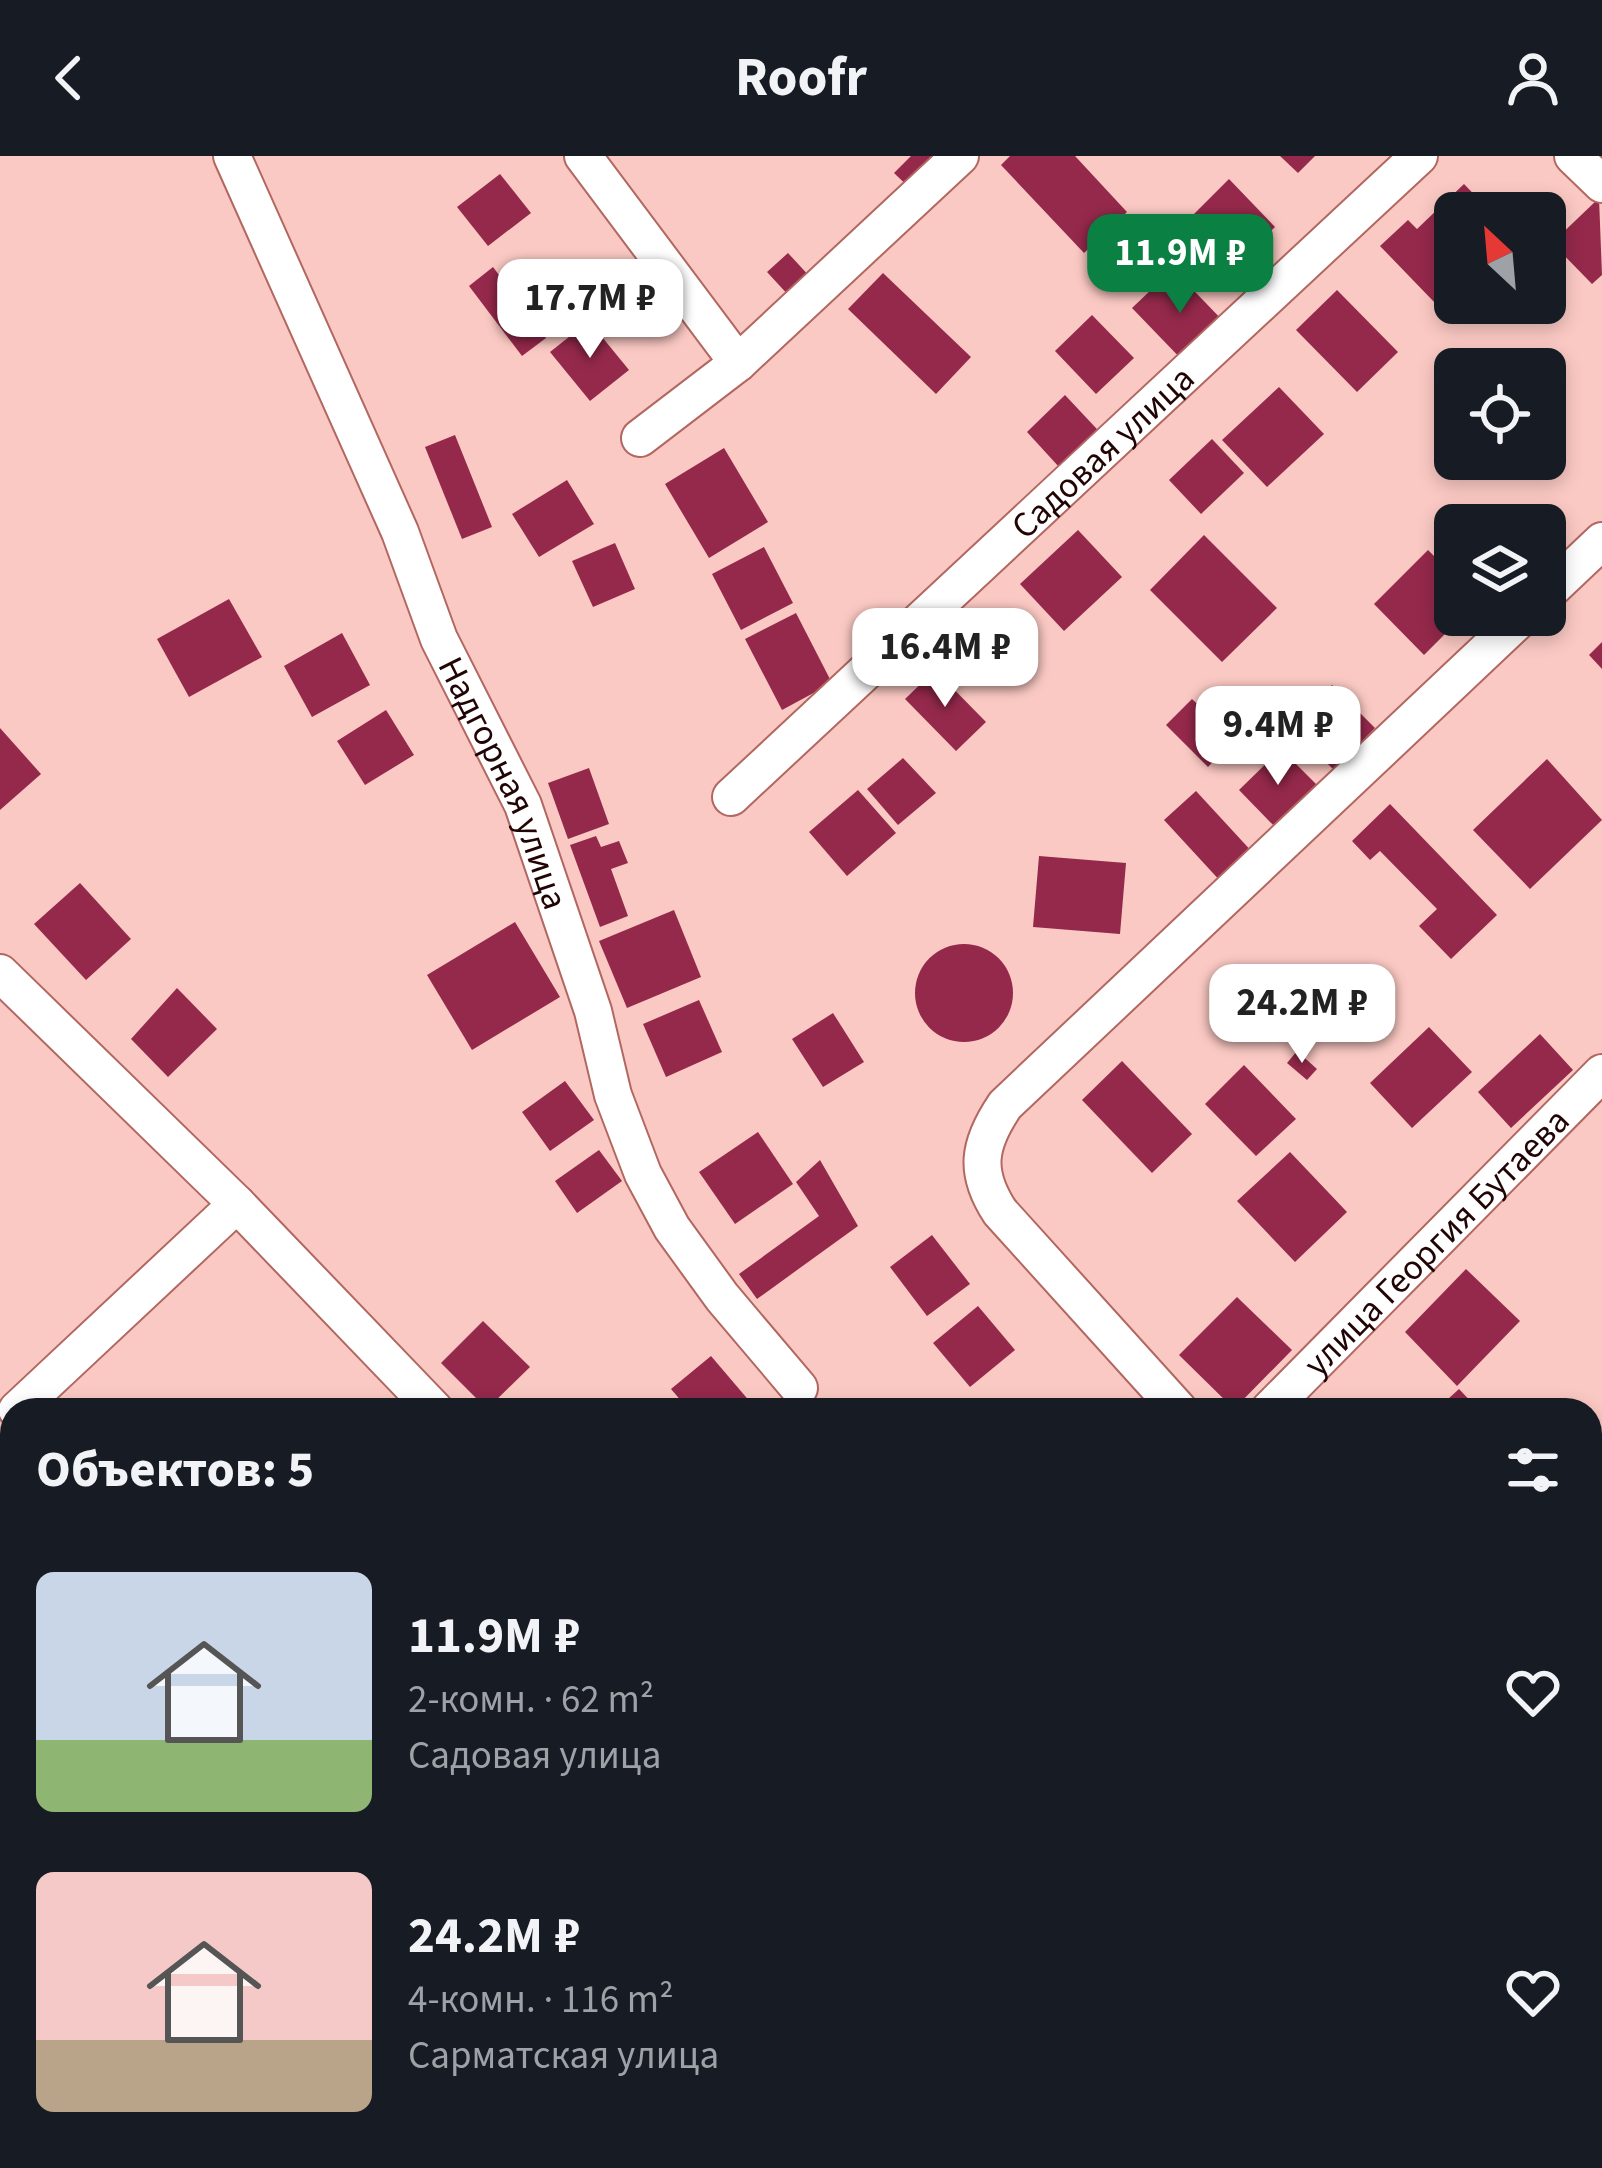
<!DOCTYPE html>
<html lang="ru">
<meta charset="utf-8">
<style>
body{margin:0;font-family:"Source Sans 3",sans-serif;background:#20242c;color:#f1f3f6;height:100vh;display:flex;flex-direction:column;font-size:45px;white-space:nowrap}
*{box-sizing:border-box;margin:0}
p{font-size:39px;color:#9ea1a6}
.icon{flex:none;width:66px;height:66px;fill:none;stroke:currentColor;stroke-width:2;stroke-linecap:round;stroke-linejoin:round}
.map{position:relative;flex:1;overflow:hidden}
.details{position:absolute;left:0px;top:1242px;width:1602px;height:771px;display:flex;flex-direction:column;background:#171b24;border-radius:36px 36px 0 0;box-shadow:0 6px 18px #0003}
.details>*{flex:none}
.needle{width:78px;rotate:334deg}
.controls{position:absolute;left:1434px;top:36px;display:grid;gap:24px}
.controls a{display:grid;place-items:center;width:132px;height:132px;border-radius:18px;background:#171b24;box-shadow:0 6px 18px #0003;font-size:60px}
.price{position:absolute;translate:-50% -102px;padding:0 27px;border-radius:24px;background:#fff;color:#222;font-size:39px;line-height:78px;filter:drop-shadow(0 3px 6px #0008)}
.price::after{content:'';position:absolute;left:50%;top:72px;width:36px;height:27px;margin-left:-18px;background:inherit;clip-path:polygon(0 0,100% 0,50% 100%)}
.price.current{background:#0b8043;color:#fff}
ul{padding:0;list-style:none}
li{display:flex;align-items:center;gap:36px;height:300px;padding:0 36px}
li span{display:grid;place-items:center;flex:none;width:336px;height:240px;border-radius:18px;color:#555}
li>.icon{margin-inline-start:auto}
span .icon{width:144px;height:144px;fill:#fffc;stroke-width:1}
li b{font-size:51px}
h2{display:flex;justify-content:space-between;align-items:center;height:144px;padding:0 36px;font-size:51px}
header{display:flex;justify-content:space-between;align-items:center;height:156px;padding:0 36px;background:#171b24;font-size:54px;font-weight:700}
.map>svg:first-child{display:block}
.building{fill:#95294b}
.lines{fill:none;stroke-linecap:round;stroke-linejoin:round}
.street-casing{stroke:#b26760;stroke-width:40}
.street{stroke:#fff;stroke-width:36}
.labels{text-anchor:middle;stroke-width:12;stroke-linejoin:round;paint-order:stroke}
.street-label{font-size:36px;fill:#200504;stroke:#fef5f4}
</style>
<header><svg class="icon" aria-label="back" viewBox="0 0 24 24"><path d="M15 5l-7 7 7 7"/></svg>Roofr<svg class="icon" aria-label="person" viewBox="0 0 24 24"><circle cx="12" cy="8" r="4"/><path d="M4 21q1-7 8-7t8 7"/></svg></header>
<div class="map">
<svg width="1602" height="2012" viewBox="0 0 1602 2012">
<rect width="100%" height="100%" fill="#fbc9c3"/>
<g class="building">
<path d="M911 0H956L917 39 894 17Z"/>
<path d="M1010 0H1075L1127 56 1084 97 1001 9Z"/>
<path d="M1280 0H1315L1298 17Z"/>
<path d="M500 18 531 57 488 90 457 51Z"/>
<path d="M1229 23 1275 71 1239 106 1193 59Z"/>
<path d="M1464 28 1492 57H1455V90L1441 103 1455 118V131L1437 149 1380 90 1408 64 1417 73Z"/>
<path d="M1599 42 1602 119 1592 128 1552 87Z"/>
<path d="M788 97 812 123 791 142 767 116Z"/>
<path d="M493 111 546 182 522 200 469 130Z"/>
<path d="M1173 113 1227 169 1186 208 1132 152Z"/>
<path d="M883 117 971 201 936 238 848 153Z"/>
<path d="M1337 134 1398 196 1357 236 1296 174Z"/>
<path d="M1092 159 1134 202 1096 238 1055 195Z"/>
<path d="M589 165 629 214 590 245 550 196Z"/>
<path d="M1279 231 1324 278 1267 331 1222 284Z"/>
<path d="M1065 239 1110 287 1070 323 1027 276Z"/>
<path d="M455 279 492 371 462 383 425 291Z"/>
<path d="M1212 283 1244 317 1201 358 1169 324Z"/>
<path d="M724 292 768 366 709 402 665 328Z"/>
<path d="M567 324 594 368 539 401 512 358Z"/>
<path d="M1078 374 1122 421 1064 475 1020 428Z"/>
<path d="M1204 379 1277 452 1222 506 1150 434Z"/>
<path d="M615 387 635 433 593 451 572 405Z"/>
<path d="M764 391 793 447 741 474 712 418Z"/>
<path d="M1428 394 1455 421V459H1464L1424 499 1374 448Z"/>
<path d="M229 443 262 501 189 541 157 483Z"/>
<path d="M796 457 832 527 782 554 745 483Z"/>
<path d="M342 477 370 529 312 561 284 510Z"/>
<path d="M1602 486V513L1589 499Z"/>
<path d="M935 514 986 566 956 595 905 543Z"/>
<path d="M1332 529 1375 572 1334 614 1290 571Z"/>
<path d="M1192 543 1234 583 1208 611 1166 569Z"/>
<path d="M386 554 414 599 365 629 337 585Z"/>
<path d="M0 572 41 618 0 654Z"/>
<path d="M1281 593 1318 630 1276 672 1239 634Z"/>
<path d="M903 602 936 637 898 669 867 633Z"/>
<path d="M1547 603 1602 664 1530 733 1473 674Z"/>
<path d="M589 612 609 668 568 683 548 627Z"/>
<path d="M858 634 896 677 847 720 809 676Z"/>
<path d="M1196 635 1255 699 1223 728 1164 664Z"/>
<path d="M1390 648 1497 759 1451 803 1419 770 1437 753 1380 695 1370 704 1352 685Z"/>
<path d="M596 680 601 691 619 685 628 707 611 713 628 760 600 771 570 689Z"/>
<path d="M1039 700 1126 707 1120 778 1033 771Z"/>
<path d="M80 727 131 783 86 824 34 768Z"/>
<path d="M674 754 701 821 627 852 599 785Z"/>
<path d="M515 766 560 841 472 894 427 819Z"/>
<circle cx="964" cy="837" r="49"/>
<path d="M177 832 217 873 168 921 131 883Z"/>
<path d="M699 844 722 896 666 921 643 868Z"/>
<path d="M833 857 864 906 823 931 792 883Z"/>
<path d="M1429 871 1472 916 1412 972 1370 927Z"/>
<path d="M1540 878 1573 914 1511 972 1478 936Z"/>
<path d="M1297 895 1317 913 1307 924 1287 907Z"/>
<path d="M1122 905 1192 978 1152 1017 1082 944Z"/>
<path d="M1244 909 1296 963 1256 1000 1205 948Z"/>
<path d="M565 925 594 964 550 995 522 956Z"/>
<path d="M758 976 793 1028 735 1068 699 1016Z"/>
<path d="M599 994 622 1025 577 1057 555 1025Z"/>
<path d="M1290 996 1347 1056 1295 1106 1237 1045Z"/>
<path d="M820 1004 858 1070 757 1143 739 1118 819 1060 796 1026Z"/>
<path d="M932 1079 970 1128 927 1160 890 1111Z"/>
<path d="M1466 1113 1520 1165 1457 1230 1405 1176Z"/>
<path d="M1237 1141 1292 1194 1234 1253 1179 1199Z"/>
<path d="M978 1150 1015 1194 970 1231 933 1187Z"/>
<path d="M483 1165 530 1211 487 1253 441 1207Z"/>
<path d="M711 1200 757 1254H689L671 1233Z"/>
<path d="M1459 1233 1479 1254H1436Z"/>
<path d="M1602 1476V1510L1590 1497V1487Z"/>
<path d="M12 1507V1566L0 1553V1518Z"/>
<path d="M1602 1558V1607L1590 1594V1569Z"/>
<path d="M1602 1788V1818L1590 1827V1797Z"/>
<path d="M0 1857 12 1869V1948L0 1935Z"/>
<path d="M863 2001H903L913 2012H874Z"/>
<path d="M995 2001H1071L1061 2012H1007Z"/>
<path d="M1295 2001H1321L1329 2012H1280Z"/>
</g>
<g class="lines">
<g class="street-casing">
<g id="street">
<path id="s1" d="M232 0 400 376 439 483 523 649 593 855 613 939 643 1018 672 1072 722 1141 799 1232"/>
<path d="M583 0 738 207"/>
<path d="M1573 0 1602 28"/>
<path d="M640 282 738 207 960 0"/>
<path d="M1545 439 1602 385"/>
<path id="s2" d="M731 641 1419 0"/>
<path d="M0 817 237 1048 435 1254"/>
<path d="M17 1254 237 1048"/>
<path d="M1179 1254 1000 1056C974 1016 978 989 1005 949L1524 459"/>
<path id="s3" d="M1269 1254 1602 917"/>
<path d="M1590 1433 1602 1421"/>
<path d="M1590 1691 1602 1703"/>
<path d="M0 1739 12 1728"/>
<path d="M1171 2001 1179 2012"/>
<path d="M209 2012 221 2001"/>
<path d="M733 2012 745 2001"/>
</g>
</g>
<use href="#street" class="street"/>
</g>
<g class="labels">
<g class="street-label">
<text dy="13" stroke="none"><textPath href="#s2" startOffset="507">Садовая улица</textPath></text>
<text dy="13" stroke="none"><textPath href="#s1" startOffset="684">Надгорная улица</textPath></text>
<text dy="13" stroke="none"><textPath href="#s3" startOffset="237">улица Георгия Бутаева</textPath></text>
</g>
</g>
</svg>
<div class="controls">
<a><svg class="needle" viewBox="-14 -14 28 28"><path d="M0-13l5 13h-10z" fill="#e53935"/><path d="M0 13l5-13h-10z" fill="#9ea1a6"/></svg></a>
<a><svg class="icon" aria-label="locate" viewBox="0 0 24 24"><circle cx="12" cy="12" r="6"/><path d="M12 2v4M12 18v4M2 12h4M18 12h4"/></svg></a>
<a><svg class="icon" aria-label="layers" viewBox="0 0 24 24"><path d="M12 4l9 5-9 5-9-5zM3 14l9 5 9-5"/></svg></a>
</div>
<b class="price current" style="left:1180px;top:160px">11.9M ₽</b>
<b class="price" style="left:590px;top:205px">17.7M ₽</b>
<b class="price" style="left:945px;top:554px">16.4M ₽</b>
<b class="price" style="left:1278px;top:632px">9.4M ₽</b>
<b class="price" style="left:1302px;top:910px">24.2M ₽</b>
<section class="details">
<h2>Объектов: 5<svg class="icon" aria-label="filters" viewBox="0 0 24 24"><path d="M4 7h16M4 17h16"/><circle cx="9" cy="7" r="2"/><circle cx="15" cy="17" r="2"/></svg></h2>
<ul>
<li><span style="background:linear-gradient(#c9d6e8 70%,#8fb573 0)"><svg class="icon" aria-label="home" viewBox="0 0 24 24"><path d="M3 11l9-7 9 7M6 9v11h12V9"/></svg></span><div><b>11.9M ₽</b><p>2-комн. · 62 m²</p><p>Садовая улица</p></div><svg class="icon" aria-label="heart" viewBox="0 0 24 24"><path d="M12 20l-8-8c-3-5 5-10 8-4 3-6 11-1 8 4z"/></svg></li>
<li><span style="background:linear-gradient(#f6c9c9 70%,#b9a48a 0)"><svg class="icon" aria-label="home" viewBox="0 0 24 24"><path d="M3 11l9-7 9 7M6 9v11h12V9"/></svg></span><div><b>24.2M ₽</b><p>4-комн. · 116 m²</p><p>Сарматская улица</p></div><svg class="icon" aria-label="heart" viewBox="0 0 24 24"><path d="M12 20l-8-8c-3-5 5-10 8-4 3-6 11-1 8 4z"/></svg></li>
</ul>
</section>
</div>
